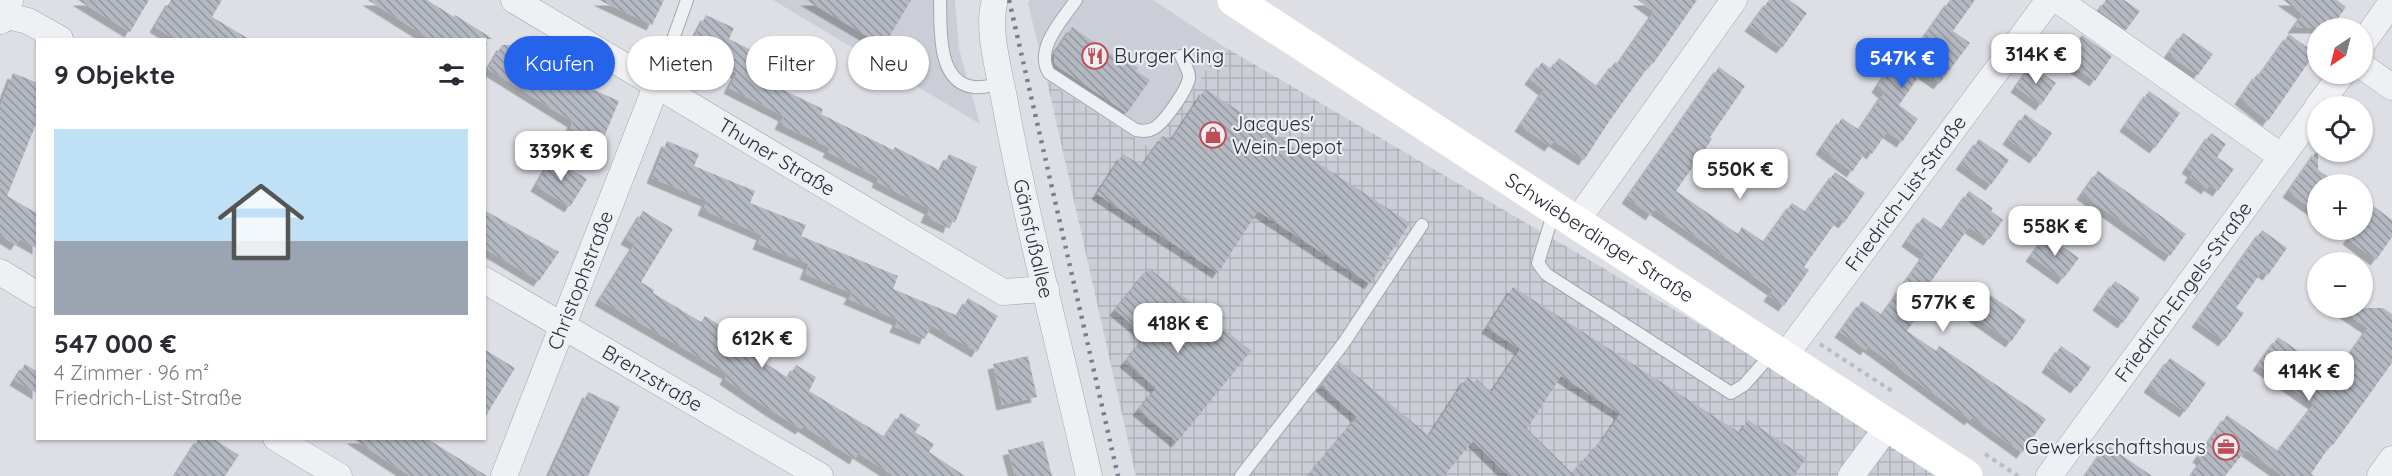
<!DOCTYPE html>
<html lang="de">
<meta charset="utf-8">
<style>
body{margin:0;font-family:Quicksand,sans-serif;background:#f2f2f3;color:#2b2b33;height:100vh;display:flex;flex-direction:column;font-size:22px;white-space:nowrap}
*{box-sizing:border-box;margin:0}
p{font-size:20px;color:#7c7c81}
.icon{flex:none;width:33px;height:33px;fill:none;stroke:currentColor;stroke-width:2;stroke-linecap:round;stroke-linejoin:round}
.map{position:relative;flex:1;overflow:hidden}
.drawer{position:absolute;left:36px;top:38px;width:450px;height:402px;display:flex;flex-direction:column;background:#fff;border-radius:0px;box-shadow:0 2px 4px #0004}
.drawer>*{flex:none}
.banner{position:absolute;left:504px;top:36px;width:570px;height:54px;display:flex;gap:12px}
.needle{width:39px;rotate:215deg}
.fabs{position:absolute;left:2307px;top:18px;display:grid;gap:12px}
.fabs a{display:grid;place-items:center;width:66px;height:66px;border-radius:50%;background:#fff;box-shadow:0 2px 4px #0004;font-size:30px}
.price{position:absolute;translate:-50% -51px;padding:0 14px;border-radius:12px;background:#fff;color:#222;font-size:20px;line-height:39px;filter:drop-shadow(0 2px 3px #0008)}
.price::after{content:'';position:absolute;left:50%;top:36px;width:18px;height:14px;margin-left:-9px;background:inherit;clip-path:polygon(0 0,100% 0,50% 100%)}
.price.current{background:#2563eb;color:#fff}
ul{padding:0;list-style:none}
li{display:grid;align-content:center;gap:12px;height:318px;padding:0 18px}
li span{display:grid;place-items:center;height:186px;border-radius:0px;color:#555}
li>.icon{margin-inline-start:auto}
span .icon{width:108px;height:108px;fill:#fffc;stroke-width:1}
li b{font-size:26px}
h2{display:flex;justify-content:space-between;align-items:center;height:72px;padding:0 18px;font-size:26px}
.chip{padding:0 21px;border-radius:27px;background:#fff;box-shadow:0 2px 4px #0004;font-size:21px;line-height:54px}
.chip.current{background:#2563eb;color:#fff}
.map>svg:first-child{display:block}
.built{fill:#cbced6}
.industrial{fill:url(#industrial-grid)}
.building{fill:url(#building-back-hatch);fill-rule:evenodd;filter:url(#shadow)}
.lines{fill:none;stroke-linecap:round;stroke-linejoin:round}
.service-casing{stroke:#a3a6ae;stroke-width:14}
.minor-casing{stroke:#a3a6ae;stroke-width:27}
.tertiary-casing{stroke:#a3a6ae;stroke-width:33}
.path{stroke:#bbbdc4;stroke-width:4;stroke-dasharray:4.5 4.5;stroke-linecap:butt}
.service{stroke:#eff0f4;stroke-width:12}
.minor{stroke:#eff0f4;stroke-width:26}
.tertiary{stroke:#eff0f4;stroke-width:32}
.secondary{stroke:#fff;stroke-width:33}
.rail{stroke:#787e8d;stroke-width:4.5;stroke-dasharray:3 6;stroke-linecap:butt}
.labels{text-anchor:middle;stroke-width:4.5;stroke-linejoin:round;paint-order:stroke}
.poi-label{font-size:20px;fill:#282d3a;stroke:#eceef3;text-anchor:start}
.street-label{font-size:20px;fill:#282d3a;stroke:#eceef3}
</style>
<div class="map">
<svg width="2392" height="476" viewBox="0 0 2392 476">
<defs>
<pattern id="industrial-grid" width="8" height="8" patternUnits="userSpaceOnUse" patternTransform="scale(1.5)"><rect width="8" height="8" fill="#cbced6"/><path d="M0 4h8M4 0v8" fill="none" stroke="#aeb1b8"/></pattern>
<pattern id="building-back-hatch" width="6" height="6" patternUnits="userSpaceOnUse" patternTransform="scale(1.5)"><rect width="6" height="6" fill="#b4b8c1"/><path d="M-1 5l2 2M0 0l6 6M5-1l2 2" fill="none" stroke="#92969e"/></pattern>
<filter id="shadow"><feDropShadow dx="-5.5" dy="5.5" stdDeviation="0" flood-color="#0004"/></filter>
</defs>
<rect width="100%" height="100%" fill="#dddfe5"/>
<g class="built">
<path d="M773 0H955L959 49 980 124Z"/>
<path d="M1030 0H1153L1223 46 1152 149 1047 81 1028 4Z"/>
</g>
<path class="industrial" d="M1223 46 1959 476H1136L1047 81 1152 149Z"/>
<g class="building">
<path d="M78 0H149L130 32Z"/>
<path d="M171 0H222L212 17 249 39H175L155 27Z"/>
<path d="M368 0H427L454 17 455 15 493 39H430Z"/>
<path d="M599 0H664L652 25Z"/>
<path d="M806 0H911L884 46Z"/>
<path d="M1638 0H1697L1653 64 1651 63 1610 120 1584 160 1554 141 1550 146 1520 126 1544 90 1530 79 1542 62 1551 69 1559 58 1597 86 1615 62 1618 64 1654 12Z"/>
<path d="M1769 0H1789L1807 13 1782 48 1750 26Z"/>
<path d="M1950 0H1975L1953 31 1970 43 1939 84 1922 72 1899 105 1918 119 1902 142 1887 132 1872 154 1867 150 1852 172 1821 149 1842 118 1859 130 1884 93 1877 87 1901 50 1910 57Z"/>
<path d="M2106 0H2124L2140 11 2126 30 2099 10Z"/>
<path d="M2283 0H2337L2346 7 2331 28H2293L2303 14Z"/>
<path d="M706 15 734 28 729 39 781 65 771 84 823 109 821 114 893 150 895 147 941 171 949 154 977 167 955 223 951 221 949 228 926 217 930 209 877 182 879 178 828 152 830 148 780 124 784 116 729 88 737 73 689 48Z"/>
<path d="M1072 27 1120 60 1122 57 1138 68 1136 71 1150 80 1127 113 1054 64V54Z"/>
<path d="M2183 33 2213 54 2198 75 2168 54Z"/>
<path d="M2289 34 2315 53 2268 121 2240 99 2258 73 2260 75Z"/>
<path d="M2082 35 2112 56 2095 81 2064 60Z"/>
<path d="M502 45H510L569 79 619 101 596 156 564 143 573 122 488 69Z"/>
<path d="M2031 65 2056 83 2041 105 2016 87Z"/>
<path d="M1719 67 1745 86 1710 137 1712 139 1676 191 1738 234 1742 227 1764 242 1792 203 1806 212 1835 172 1865 193 1844 223 1838 219 1804 267 1809 270 1784 306 1769 296 1773 290 1708 245 1655 209 1651 215 1627 198Z"/>
<path d="M13 73 38 83V119L7 196 38 214V249L20 239 16 245 0 235V107Z"/>
<path d="M1205 89 1410 223 1370 284 1258 211 1218 273 1097 194 1123 154 1142 166 1163 136 1171 141Z"/>
<path d="M2149 91 2180 113 2155 148 2125 126Z"/>
<path d="M2025 114 2052 133 2035 158 2008 139Z"/>
<path d="M2211 133 2226 144 2217 157 2234 169 2218 191 2209 185 2207 189 2190 177 2193 172 2187 168Z"/>
<path d="M1979 139 2009 160 1991 185 1961 164Z"/>
<path d="M667 141 699 154 694 166 755 191 750 203 806 225 801 236 898 276 893 289 958 316 968 298 998 316 977 352 931 325 925 339 895 327 898 320 849 299 852 293 805 274 809 264 758 244 762 235 703 210 707 201 652 178Z"/>
<path d="M2318 149V170L2339 184H2318V213L2288 192Z"/>
<path d="M552 158 587 179 570 207 536 186Z"/>
<path d="M2098 171 2186 234 2170 256 2082 194Z"/>
<path d="M1969 191 1993 208 1991 211 2003 220 1989 240 1969 227 1930 283 1937 288 1907 331 1936 351 1939 346 2046 419 2022 453 1972 417 1970 420 1868 346 1866 350 1840 332 1862 301 1882 315 1925 254 1907 241 1923 217 1942 230Z"/>
<path d="M2372 205 2392 220V237L2376 260 2348 239 2355 230H2362V218Z"/>
<path d="M484 210 559 252 539 281 484 248Z"/>
<path d="M643 211 673 229 641 282 654 290 653 293 701 322 705 316 734 334 730 340 788 378 796 365 816 377 809 391 885 437 901 413 920 425 915 432 934 444 929 452 965 476H894L858 453 855 459 803 426 801 429 769 409 725 379 728 374 600 300 635 244 626 239Z"/>
<path d="M2262 230 2287 248 2268 275 2262 271 2236 308 2244 313 2224 341 2197 322Z"/>
<path d="M2046 235 2079 258 2063 279 2031 256Z"/>
<path d="M1149 268 1251 351 1177 442 1138 410 1156 388 1125 362 1146 336 1115 310Z"/>
<path d="M2115 281 2140 298 2123 323 2098 305Z"/>
<path d="M1513 287 1740 433 1748 420 1806 458 1794 476H1509L1473 441 1444 476H1308L1357 417 1321 386 1340 362 1429 436 1467 377 1474 382 1477 379 1491 393 1520 349 1487 328ZM1561 376 1620 414 1604 438 1572 473 1527 429Z"/>
<path d="M1989 294 2026 320 2011 342 1974 316Z"/>
<path d="M2338 308H2383L2392 314V363L2333 445 2331 444 2311 474 2314 476H2283L2246 450 2225 476H2191L2202 460 2198 457 2227 415 2278 451 2314 404 2258 365 2278 337 2334 376 2368 328Z"/>
<path d="M2061 346 2091 367 2076 388 2047 367Z"/>
<path d="M484 349 515 368 484 419Z"/>
<path d="M1028 356 1037 397 1002 405 993 364Z"/>
<path d="M2170 358 2206 383 2185 412 2149 387Z"/>
<path d="M25 364 38 372V394L15 380Z"/>
<path d="M588 392 620 407 588 476H549Z"/>
<path d="M199 438H212L239 455 225 476H175Z"/>
<path d="M352 438H426L487 476H410Z"/>
<path d="M1043 441 1052 476H1015L1008 450Z"/>
<path d="M2107 445 2152 476H2085Z"/>
</g>
<g class="lines">
<g class="service-casing">
<g id="service">
<path d="M940 0C941 27 936 83 974 87 983 88 993 85 1002 84"/>
<path d="M1076 0C1063 19 1034 49 1049 73L1136 130C1142 131 1148 132 1154 128 1164 123 1187 90 1189 78 1190 72 1184 63 1181 56"/>
<path d="M657 84 687 0"/>
<path d="M1554 211 1538 263 1546 274 1731 393 1744 385 1774 351"/>
<path d="M1241 476 1343 344 1422 225"/>
</g>
</g>
<g class="minor-casing">
<g id="minor">
<path id="s1" d="M514 0 1003 292 1046 289"/>
<path id="s2" d="M995 0C986 29 1000 74 1005 103 1028 228 1061 352 1089 476"/>
<path d="M2058 0 2282 157"/>
<path d="M0 14 28 21 60 39"/>
<path d="M2362 44 2392 2"/>
<path d="M2362 66 2392 87"/>
<path d="M2318 106 2342 74"/>
<path d="M1576 222 1734 0"/>
<path d="M0 272 38 295"/>
<path id="s3" d="M484 280 820 476"/>
<path id="s4" d="M1784 357 2049 0"/>
<path d="M276 438 339 476"/>
<path id="s5" d="M504 476 657 84"/>
<path d="M1851 476 1888 426"/>
<path id="s6" d="M2049 476 2318 107"/>
<path d="M2380 476 2392 459"/>
</g>
</g>
<g class="tertiary-casing">
<path id="tertiary" d="M0 18 7 0"/>
</g>
<g class="path">
<path d="M1820 344 1892 391"/>
<path d="M1985 454 2018 476"/>
</g>
<use href="#service" class="service"/>
<use href="#minor" class="minor"/>
<use href="#tertiary" class="tertiary"/>
<path class="secondary" id="s7" d="M1234 0 1966 476"/>
<path class="rail" d="M1009 0 1118 476"/>
</g>
<defs>
<g id="restaurant-ring" transform="scale(1.35)"><circle r="9.5" fill="#eceef3" stroke="#bf4d55" stroke-width="1.5"/><path d="M-5-6h1v4h1v-4h1v4h1v-4h1v5L-1.5 .5V6h-2V.5L-5-1ZM5-6V6H3V1.5H1.5Q1.5-4 5-6Z" fill="#bf4d55"/></g>
<g id="shop-ring" transform="scale(1.35)"><circle r="9.5" fill="#eceef3" stroke="#bf4d55" stroke-width="1.5"/><path d="M-5-2.5h2.3a2.7 3.5 0 0 1 5.4 0H5L5.5 6h-11ZM-1.5-2.5h3a1.5 2.3 0 0 0-3 0Z" fill="#bf4d55"/></g>
<g id="office-ring" transform="scale(1.35)"><circle r="9.5" fill="#eceef3" stroke="#bf4d55" stroke-width="1.5"/><path d="M-6-3h4V-5.5h4V-3h4V5H-6ZM-1-4.5V-3h2v-1.5ZM-6 0V1H6V0Z" fill="#bf4d55"/></g>
</defs>
<g fill-rule="evenodd">
<use href="#restaurant-ring" x="1095" y="56"/>
<use href="#shop-ring" x="1213" y="135"/>
<use href="#office-ring" x="2226" y="447"/>
</g>
<g class="labels">
<g class="poi-label">
<text x="1114" y="63">Burger King</text>
<text x="1232" y="131">Jacques'<tspan x="1232" dy="23">Wein-Depot</tspan></text>
<text x="2206" y="454" text-anchor="end">Gewerkschaftshaus</text>
</g>
<g class="street-label">
<text dy="7" stroke="none"><textPath href="#s1" startOffset="306">Thuner Straße</textPath></text>
<text dy="7" stroke="none"><textPath href="#s4" startOffset="204">Friedrich-List-Straße</textPath></text>
<text dy="7" stroke="none"><textPath href="#s7" startOffset="436">Schwieberdinger Straße</textPath></text>
<text dy="7" stroke="none"><textPath href="#s2" startOffset="243">Gänsfußallee</textPath></text>
<text dy="7" stroke="none"><textPath href="#s5" startOffset="210">Christophstraße</textPath></text>
<text dy="7" stroke="none"><textPath href="#s6" startOffset="228">Friedrich-Engels-Straße</textPath></text>
<text dy="7" stroke="none"><textPath href="#s3" startOffset="195">Brenzstraße</textPath></text>
</g>
</g>
</svg>
<div class="fabs">
<a><svg class="needle" viewBox="-14 -14 28 28"><path d="M0-13l5 13h-10z" fill="#e53935"/><path d="M0 13l5-13h-10z" fill="#7c7c81"/></svg></a>
<a><svg class="icon" aria-label="locate" viewBox="0 0 24 24"><circle cx="12" cy="12" r="6"/><path d="M12 2v4M12 18v4M2 12h4M18 12h4"/></svg></a>
<a>+</a>
<a>−</a>
</div>
<b class="price" style="left:2036px;top:85px">314K €</b>
<b class="price current" style="left:1902px;top:89px">547K €</b>
<b class="price" style="left:561px;top:182px">339K €</b>
<b class="price" style="left:1740px;top:200px">550K €</b>
<b class="price" style="left:2055px;top:257px">558K €</b>
<b class="price" style="left:1943px;top:333px">577K €</b>
<b class="price" style="left:1178px;top:354px">418K €</b>
<b class="price" style="left:762px;top:369px">612K €</b>
<b class="price" style="left:2309px;top:402px">414K €</b>
<div class="banner">
<a class="chip current">Kaufen</a>
<a class="chip">Mieten</a>
<a class="chip">Filter</a>
<a class="chip">Neu</a>
</div>
<section class="drawer">
<h2>9 Objekte<svg class="icon" aria-label="filters" viewBox="0 0 24 24"><path d="M4 7h16M4 17h16"/><circle cx="9" cy="7" r="2"/><circle cx="15" cy="17" r="2"/></svg></h2>
<ul>
<li><span style="background:linear-gradient(#bfe0f5 60%,#9aa5b1 0)"><svg class="icon" aria-label="home" viewBox="0 0 24 24"><path d="M3 11l9-7 9 7M6 9v11h12V9"/></svg></span><div><b>547 000 €</b><p>4 Zimmer · 96 m²</p><p>Friedrich-List-Straße</p></div></li>
</ul>
</section>
</div>
